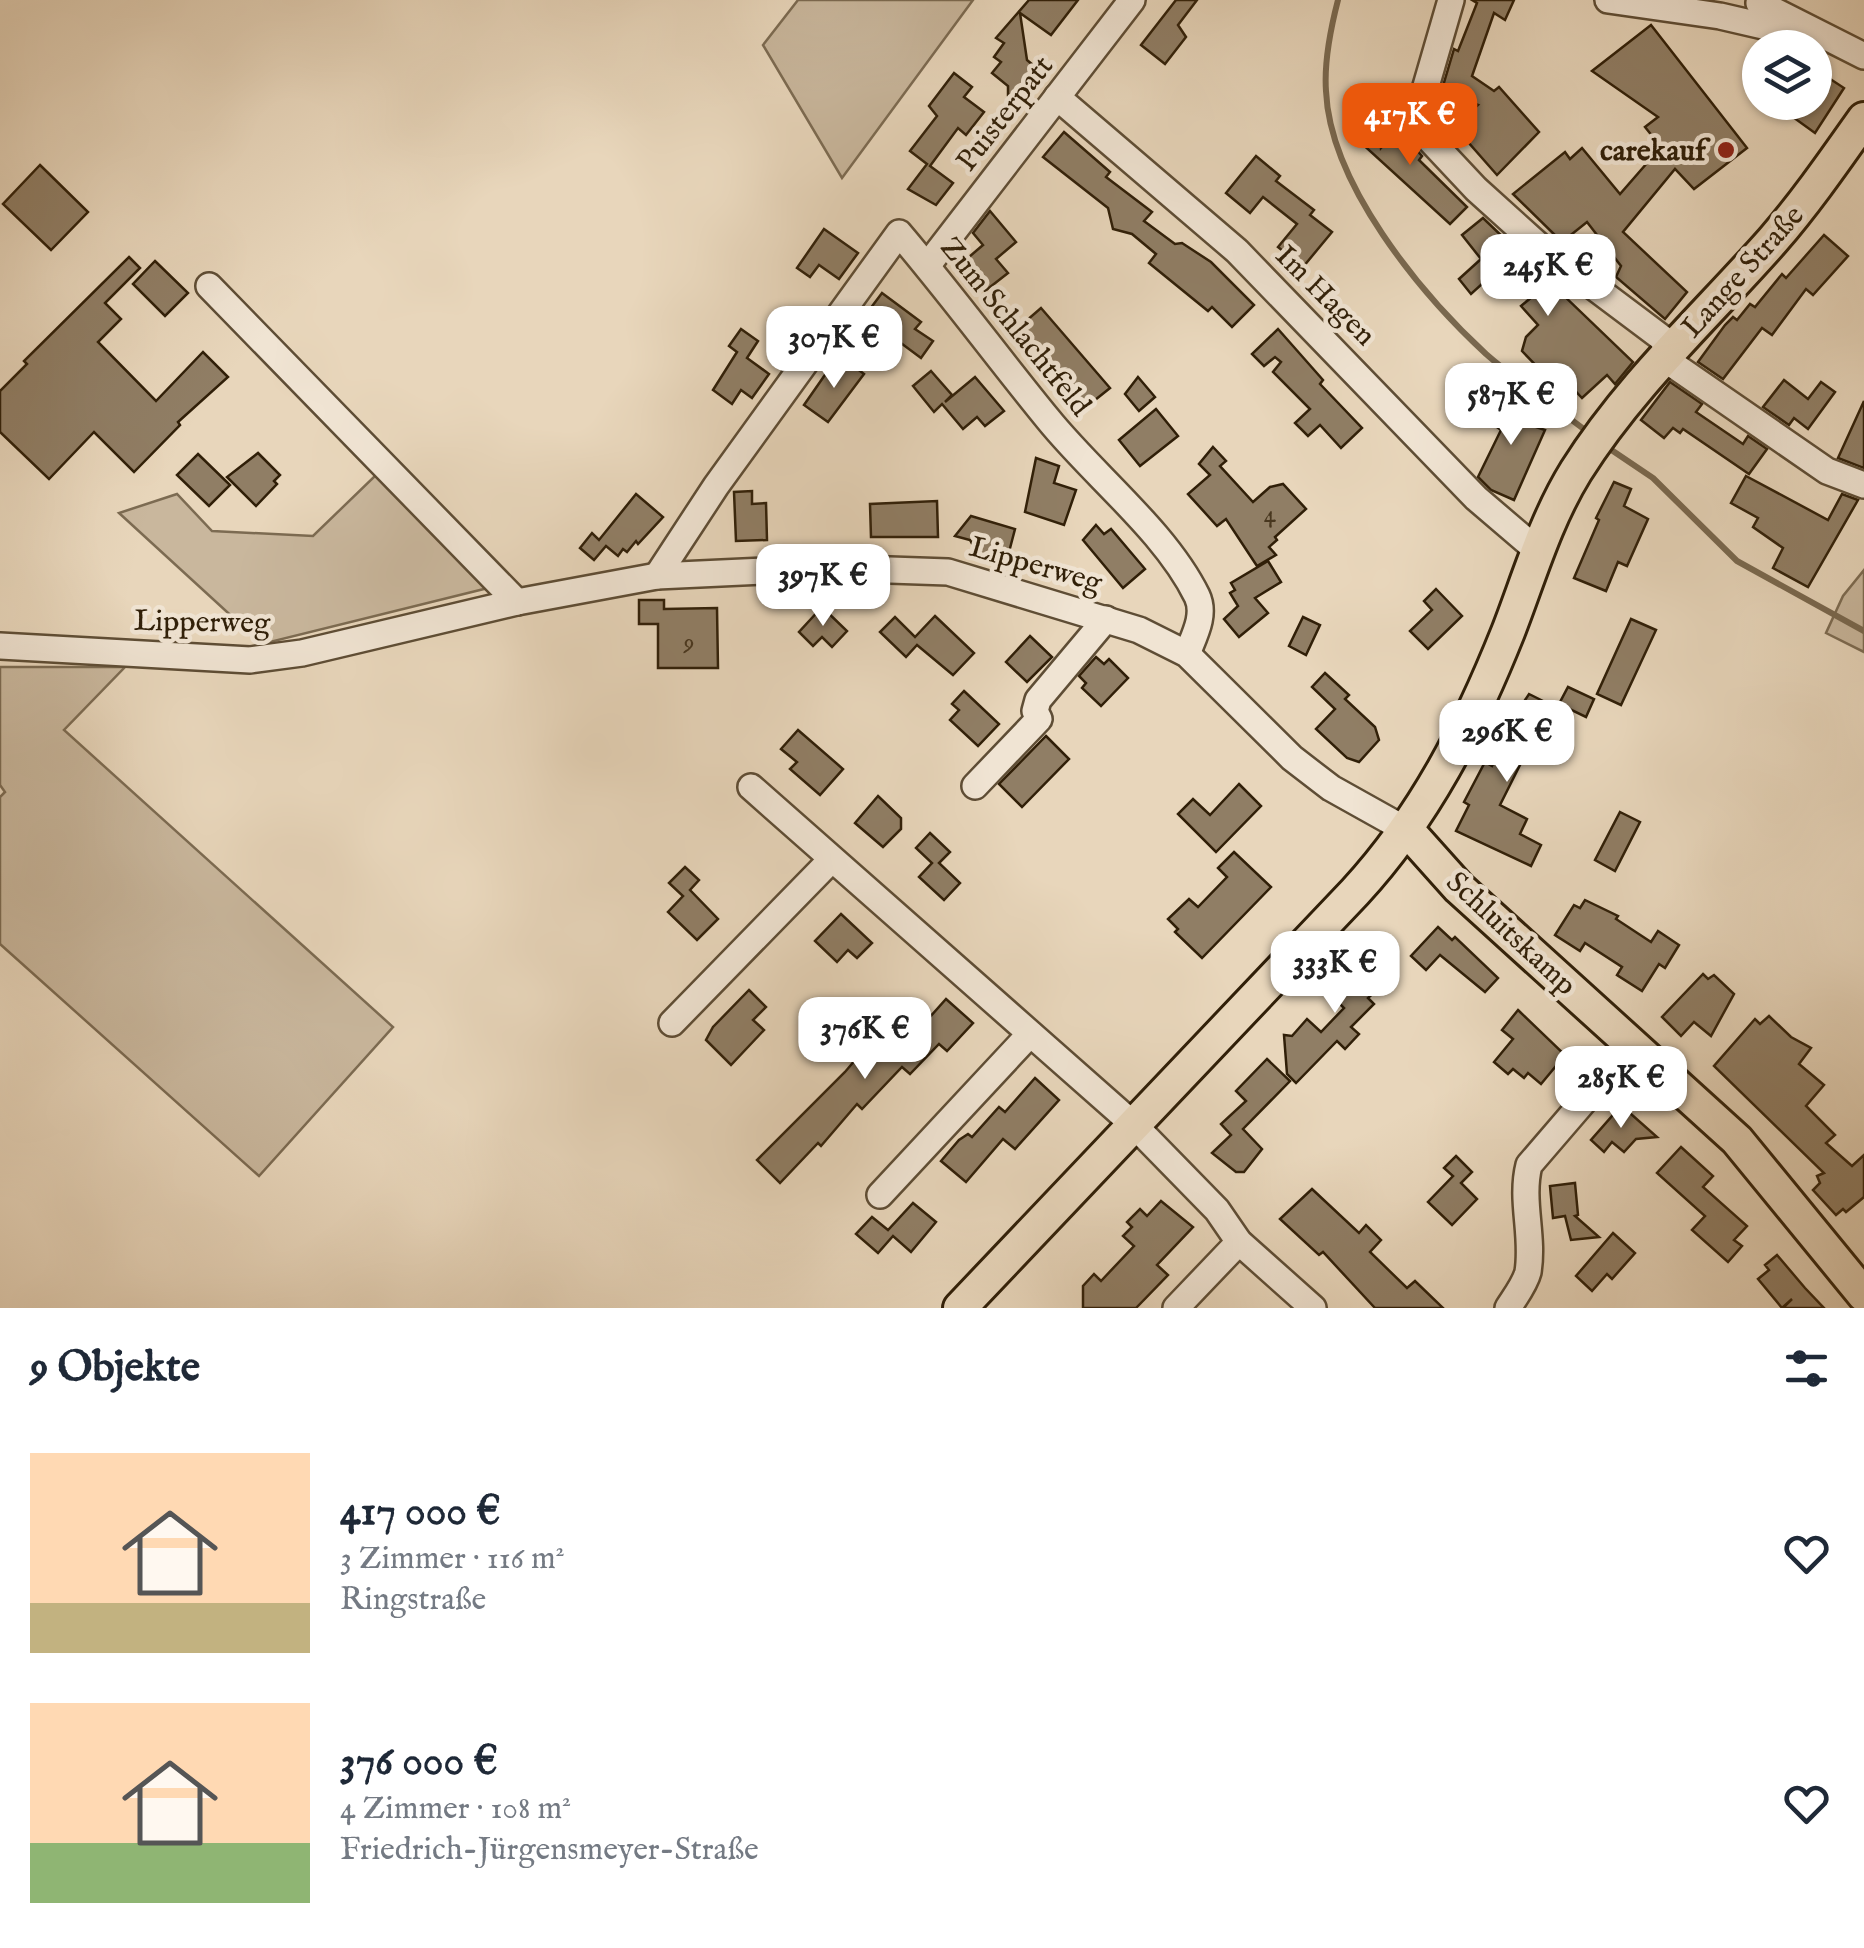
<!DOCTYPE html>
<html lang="de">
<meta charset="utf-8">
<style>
body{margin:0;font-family:"IM FELL English",serif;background:#f6f6f7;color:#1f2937;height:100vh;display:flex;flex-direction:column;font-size:38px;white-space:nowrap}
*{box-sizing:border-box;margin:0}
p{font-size:32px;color:#747a83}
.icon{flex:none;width:55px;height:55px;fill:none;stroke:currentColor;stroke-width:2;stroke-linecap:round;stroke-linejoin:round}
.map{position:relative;height:1308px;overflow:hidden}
.sheet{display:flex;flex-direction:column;background:#fff;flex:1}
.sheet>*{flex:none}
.tools{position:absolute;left:1742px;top:30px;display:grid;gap:20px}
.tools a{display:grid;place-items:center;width:90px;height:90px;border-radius:50%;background:#fff;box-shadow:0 2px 8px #0004;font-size:50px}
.price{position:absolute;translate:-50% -85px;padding:0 22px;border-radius:20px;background:#fff;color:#222;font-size:32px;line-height:65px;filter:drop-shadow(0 2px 5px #0008)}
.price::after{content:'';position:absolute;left:50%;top:60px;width:30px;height:22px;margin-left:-15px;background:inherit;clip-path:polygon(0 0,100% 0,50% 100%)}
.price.active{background:#ea580c;color:#fff}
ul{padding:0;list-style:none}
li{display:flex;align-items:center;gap:30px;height:250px;padding:0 30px}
li span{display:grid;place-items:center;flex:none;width:280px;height:200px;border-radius:0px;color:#555}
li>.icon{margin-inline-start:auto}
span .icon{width:120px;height:120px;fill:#fffc;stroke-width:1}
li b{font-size:42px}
h2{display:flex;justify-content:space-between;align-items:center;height:120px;padding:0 30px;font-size:42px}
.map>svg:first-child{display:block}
.green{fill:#c9b79d;stroke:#7c6b52;stroke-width:2.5}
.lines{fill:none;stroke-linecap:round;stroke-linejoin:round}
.stream{stroke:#79684f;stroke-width:6}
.building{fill:#907e65;stroke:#301f08;stroke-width:2.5}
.minor-casing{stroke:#5e4d35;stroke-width:30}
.major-casing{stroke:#301f08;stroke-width:38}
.minor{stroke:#f0e4d3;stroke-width:25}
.major{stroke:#e8d6bb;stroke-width:32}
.poi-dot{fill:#8f2418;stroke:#f0e4d3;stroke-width:4}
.labels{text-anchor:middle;stroke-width:9;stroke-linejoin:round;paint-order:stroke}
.number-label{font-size:25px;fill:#48371f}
.street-label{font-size:30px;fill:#301f08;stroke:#f0e4d3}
.poi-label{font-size:30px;font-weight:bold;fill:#301f08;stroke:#f0e4d3;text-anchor:end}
</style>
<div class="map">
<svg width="1864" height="1308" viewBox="0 0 1864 1308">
<rect width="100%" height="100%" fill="#e8d6bb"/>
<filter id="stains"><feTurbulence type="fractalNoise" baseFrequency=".002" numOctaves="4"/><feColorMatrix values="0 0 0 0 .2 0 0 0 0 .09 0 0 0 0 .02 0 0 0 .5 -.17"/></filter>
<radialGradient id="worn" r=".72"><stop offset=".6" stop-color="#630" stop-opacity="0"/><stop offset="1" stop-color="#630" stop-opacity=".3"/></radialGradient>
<g class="green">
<path d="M798 0H973L842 178 763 45Z"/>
<path d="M377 474 488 588 262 644 119 513 177 494 212 531 313 536Z"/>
<path d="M1864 570V652L1826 633 1843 596Z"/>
<path d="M0 667H125L64 730 393 1027 259 1176 0 944V797L5 792 0 785Z"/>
</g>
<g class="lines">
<g class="stream">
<path d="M1338 0C1331 27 1324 63 1326 91 1330 184 1420 293 1486 354 1518 382 1555 407 1589 433"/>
<path d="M1607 447 1653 478 1737 561 1864 631"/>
</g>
</g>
<g class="building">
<path d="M1029 0H1078L1051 35 1020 13 1027 60 1039 70 1020 95H1008V86L992 73 1001 62 994 57 1004 43 996 38Z"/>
<path d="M1176 0H1197L1178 25 1186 37 1165 64 1141 45Z"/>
<path d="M1472 0H1514L1505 20 1494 13 1472 76 1494 91 1499 87 1539 132 1497 175 1454 126 1478 105 1447 92 1449 88 1443 86 1454 49 1458 51 1477 3Z"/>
<path d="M1651 25 1747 148 1694 189 1675 169 1623 232 1687 292 1665 319 1616 277 1621 266 1587 222 1562 242 1513 194 1565 152 1570 159 1582 148 1620 194 1661 147 1645 127 1658 117 1592 71Z"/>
<path d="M1815 69 1844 88 1815 133 1772 102H1815Z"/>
<path d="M954 73 972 87 964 97 984 112 966 135 958 128 930 166 953 183 936 205 908 189 927 164 910 151 937 116 929 106Z"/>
<path d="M1379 115 1381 148 1398 129 1422 156 1419 160 1467 207 1450 224 1359 141 1358 117Z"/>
<path d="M1064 132 1110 172 1106 177 1152 212 1144 221 1175 244 1182 243 1211 262 1254 305 1232 327 1212 307 1208 311 1149 263 1156 254 1132 234 1113 229 1108 208 1043 157Z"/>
<path d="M1256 156 1280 176 1276 181 1314 210 1310 215 1332 232 1303 267 1278 247 1297 224 1263 197 1250 213 1226 193Z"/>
<path d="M40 165 88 212 51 250 3 204Z"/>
<path d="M990 211 1016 242 996 259 1008 273 985 291 962 263 983 245 973 233Z"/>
<path d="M1483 218 1633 362 1615 384 1607 375 1582 398 1565 380 1557 390 1540 381 1546 376 1522 351 1526 337 1538 325 1521 306 1533 296 1504 264 1471 294 1459 279 1481 259 1462 235Z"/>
<path d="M824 229 858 253 839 279 819 265 810 277 797 268Z"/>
<path d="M1824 235 1848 256 1813 295 1806 289 1772 335 1762 328 1723 379 1698 362 1725 325 1733 317 1737 320 1750 304 1755 307 1782 274 1786 278Z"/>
<path d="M129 257 140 268 105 303 121 319 98 342 156 401 203 352 228 377 178 422 180 425 134 472 94 432 49 479 0 432V391L27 364 24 361Z"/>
<path d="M155 261 188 293 165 316 133 284Z"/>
<path d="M882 293 921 322 915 329 933 341 921 358 882 329 872 341 855 329Z"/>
<path d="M1041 308 1110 388 1085 408 1018 328Z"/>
<path d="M741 329 758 341 747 358 769 374 752 398 741 390 732 404 713 390 737 352 729 346Z"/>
<path d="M1278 329 1323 380 1320 384 1362 428 1341 448 1320 425 1308 436 1295 423 1310 409 1273 372 1281 362 1275 357 1264 366 1252 354Z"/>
<path d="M846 360 864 374 828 422 804 405 827 372 834 376Z"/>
<path d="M931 371 952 395 945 402 975 377 1004 411 985 426 977 417 963 429 942 404 934 412 913 386Z"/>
<path d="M1138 377 1155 397 1139 411 1125 394Z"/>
<path d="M1784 380 1808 399 1821 382 1835 392 1808 429 1794 418 1789 425 1763 407Z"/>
<path d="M1670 382 1702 404 1696 412 1743 444 1748 436 1767 449 1749 474 1683 429 1680 433 1673 428 1664 438 1641 420Z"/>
<path d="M1505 391 1531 410 1524 423 1545 430 1514 500 1491 490 1478 477 1501 430 1490 422Z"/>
<path d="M1864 401V468L1838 458Z"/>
<path d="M1156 409 1178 436 1140 466 1119 440Z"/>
<path d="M1213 447 1226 461 1220 466 1253 502 1270 487 1283 484 1306 509 1275 537 1277 540 1269 547 1276 555 1257 566 1226 519 1217 526 1188 494 1210 475 1199 464Z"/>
<path d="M258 453 280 475 274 481 277 484 256 506 227 477Z"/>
<path d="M198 454 230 485 209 506 177 475Z"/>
<path d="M1036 458 1059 466 1054 483 1076 490 1064 525 1025 512Z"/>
<path d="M1746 476 1828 520 1842 494 1858 500 1808 587 1773 568 1783 548 1753 527 1758 518 1731 503Z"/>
<path d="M1614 482 1631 489 1624 506 1648 519 1627 566 1618 562 1606 591 1574 578 1599 520 1596 518Z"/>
<path d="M752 491V504L766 503 767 540 736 541 734 492Z"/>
<path d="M636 494 663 517 638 544 636 541 627 552 623 549 618 556 606 546 594 560 580 548 592 533 599 540Z"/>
<path d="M937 501 938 537H871L870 504Z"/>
<path d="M971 516 1015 529 1009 552 1005 550 1002 561 977 553 970 540 955 536Z"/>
<path d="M1096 525 1104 534 1111 529 1145 569 1123 588 1083 540Z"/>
<path d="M1268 561 1281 582 1255 598 1268 613 1239 637 1224 619 1238 606 1230 593 1235 590 1231 583Z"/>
<path d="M1436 589 1462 616 1428 649 1410 631 1432 610 1424 601Z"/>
<path d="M639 600H664V609L717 608 718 668H658V624H639Z"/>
<path d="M822 607 847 631 832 647 822 637 813 646 799 632Z"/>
<path d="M935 616 974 653 953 675 917 645 906 657 880 632 895 617 915 637Z"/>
<path d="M1303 617 1320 625 1306 655 1289 646Z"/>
<path d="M1631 619 1656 630 1621 705 1597 694Z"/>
<path d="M1030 636 1052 657 1027 682 1006 662Z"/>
<path d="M1096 657 1104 664 1109 659 1128 678 1101 706 1082 688 1086 683 1079 676Z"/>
<path d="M1325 673 1349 695 1345 699 1375 727 1379 740 1359 762 1347 758 1316 729 1335 709 1312 687Z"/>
<path d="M1568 687 1594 699 1586 717 1559 704Z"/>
<path d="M964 691 999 724 978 746 950 720 959 710 952 704Z"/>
<path d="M1529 694 1561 710 1545 743 1538 739 1532 751 1528 749 1500 805 1527 819 1520 834 1541 845 1531 866 1456 831 1469 805 1464 802 1485 762 1492 766 1512 726 1509 725Z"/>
<path d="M798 730 843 769 820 795 790 769 797 762 781 749Z"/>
<path d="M1046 736 1069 759 1022 807 999 784Z"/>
<path d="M1239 784 1261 806 1216 852 1178 814 1193 799 1210 815Z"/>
<path d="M878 796 901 818V829L883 847 855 823Z"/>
<path d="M1620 812 1640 822 1615 871 1595 860Z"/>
<path d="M930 833 950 852 939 863 960 883 944 900 919 877 932 863 916 848Z"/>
<path d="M1234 852 1271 887 1202 958 1175 932 1178 929 1168 919 1189 899 1198 907 1227 877 1218 868Z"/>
<path d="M685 867 699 880 690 890 718 919 697 940 668 912 683 896 669 883Z"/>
<path d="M1585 900 1618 916 1616 919 1651 942 1658 931 1679 945 1665 968 1659 964 1642 991 1617 975 1622 967 1585 943 1580 951 1555 935 1574 905 1580 908Z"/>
<path d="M841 914 872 943 857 958 848 950 837 962 815 941Z"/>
<path d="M1438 927 1452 940 1455 937 1498 978 1485 992 1440 955 1426 970 1411 956Z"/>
<path d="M1347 957 1365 974 1379 959 1395 973 1368 998 1374 1004 1351 1027 1359 1034 1345 1049 1337 1041 1296 1083 1287 1074 1284 1035 1292 1036 1307 1019 1321 1032 1344 1008 1321 985Z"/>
<path d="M1703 974 1708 979 1714 975 1734 994 1711 1036 1694 1022 1681 1036 1662 1017Z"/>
<path d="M749 990 766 1007 753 1020 764 1030 731 1065 706 1040 713 1027Z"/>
<path d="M946 999 973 1023 947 1051 939 1044 910 1074 902 1067 862 1109 857 1104 821 1146 818 1143 780 1183 757 1160 845 1072 899 1008 921 1027Z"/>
<path d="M1518 1010 1565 1055 1541 1084 1528 1073 1524 1078 1513 1069 1508 1074 1494 1062 1513 1039 1502 1030Z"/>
<path d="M1769 1016 1791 1037 1811 1048 1799 1064 1824 1085 1806 1106 1835 1135 1826 1143 1852 1166 1864 1155V1197L1846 1212 1843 1209 1836 1215 1813 1190 1820 1183 1817 1176 1824 1173 1714 1066 1755 1019 1760 1024Z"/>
<path d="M1267 1059 1290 1081 1243 1129 1262 1149 1244 1172H1236L1212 1153 1231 1135 1221 1124 1246 1101 1236 1091Z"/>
<path d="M1035 1078 1059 1100 1015 1149 1003 1139 966 1182 941 1161 959 1140 968 1134 972 1137 999 1107 1005 1112Z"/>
<path d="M1620 1107 1631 1114 1657 1137 1636 1139 1624 1152 1612 1142 1604 1152 1591 1140Z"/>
<path d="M1681 1147 1713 1176 1703 1187 1747 1226 1734 1240 1742 1246 1728 1262 1692 1230 1705 1216 1657 1173Z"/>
<path d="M1456 1156 1472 1172 1461 1183 1477 1199 1452 1225 1428 1202 1453 1176 1444 1168Z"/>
<path d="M1575 1183 1578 1215 1575 1216 1599 1237 1571 1240 1565 1216 1553 1218 1550 1186Z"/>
<path d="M1312 1189 1359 1233 1366 1225 1381 1240 1370 1252 1407 1288 1415 1281 1443 1308H1375L1323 1252 1319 1255 1280 1219Z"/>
<path d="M1161 1201 1193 1227 1157 1265 1168 1275 1136 1308H1083V1286L1094 1274 1101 1281 1134 1246 1123 1236 1132 1227 1127 1222 1140 1209 1147 1216Z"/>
<path d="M913 1203 936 1222 911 1252 893 1236 878 1253 856 1234 872 1217 888 1230Z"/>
<path d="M1613 1233 1635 1253 1612 1279 1607 1274 1592 1291 1576 1276Z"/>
<path d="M1777 1255 1805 1288 1824 1308H1783L1792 1299 1782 1308 1758 1279 1769 1270 1765 1265Z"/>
</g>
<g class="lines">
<g class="minor-casing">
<g id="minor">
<path d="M1451 0 1422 100 1421 122 1431 141 1476 189 1538 245 1662 338 1675 366 1827 471 1864 485"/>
<path d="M1608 0 1720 16 1785 31H1809"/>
<path d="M1759 3 1864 56"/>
<path d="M1057 97 1237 251 1476 498 1538 551"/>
<path d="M927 266 1132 0"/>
<path d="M209 286 517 602"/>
<path d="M657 576 716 486 899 233C951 294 998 358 1048 419 1094 476 1165 531 1197 596 1206 615 1194 636 1187 654"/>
<path d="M0 646 250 660 302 653 517 602 657 576 832 568 948 572 1139 630 1187 654 1292 758 1331 788 1408 831"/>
<path d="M975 786 1039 719 1035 711 1038 700 1106 619"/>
<path d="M751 787 1134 1125 1217 1210 1239 1242 1313 1308"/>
<path d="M672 1023 831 860"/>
<path d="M880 1195 1030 1034"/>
<path d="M1176 1308 1239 1242"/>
<path d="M1508 1308C1515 1297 1525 1284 1528 1272 1534 1235 1520 1201 1529 1165L1633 1044"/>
</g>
</g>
<g class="major-casing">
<g id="major">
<path d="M1408 831 1459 888 1737 1140 1864 1295"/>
<path d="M960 1308 1355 892C1425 816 1470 727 1508 632 1529 578 1545 521 1576 471 1630 385 1706 316 1773 240 1806 202 1835 160 1864 119"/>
</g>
</g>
<use href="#minor" class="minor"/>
<use href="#major" class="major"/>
</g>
<circle class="poi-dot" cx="1726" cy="150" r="10"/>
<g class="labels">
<g class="number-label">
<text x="1270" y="522">4</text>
<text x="689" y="650">9</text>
</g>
<g class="street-label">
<text transform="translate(1004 113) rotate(-52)" y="10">Puisterpatt</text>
<text transform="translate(1742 271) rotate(-48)" y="10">Lange Straße</text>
<text transform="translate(1326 295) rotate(45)" y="10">Im Hagen</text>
<text transform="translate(1016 326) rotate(51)" y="10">Zum Schlachtfeld</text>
<text transform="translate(1036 564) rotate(16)" y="10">Lipperweg</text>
<text transform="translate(202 621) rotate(1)" y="10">Lipperweg</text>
<text transform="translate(1512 933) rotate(43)" y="10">Schluitskamp</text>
</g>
<g class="poi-label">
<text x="1706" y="160">carekauf</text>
</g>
</g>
<rect width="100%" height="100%" filter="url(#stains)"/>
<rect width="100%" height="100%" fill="url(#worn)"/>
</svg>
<div class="tools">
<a><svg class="icon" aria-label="layers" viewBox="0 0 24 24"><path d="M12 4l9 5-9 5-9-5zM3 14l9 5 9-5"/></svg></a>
</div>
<b class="price active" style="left:1410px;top:168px">417K €</b>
<b class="price" style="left:1548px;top:319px">245K €</b>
<b class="price" style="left:834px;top:391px">307K €</b>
<b class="price" style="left:1511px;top:448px">587K €</b>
<b class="price" style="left:823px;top:629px">397K €</b>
<b class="price" style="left:1507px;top:785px">296K €</b>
<b class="price" style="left:1335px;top:1016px">333K €</b>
<b class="price" style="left:865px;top:1082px">376K €</b>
<b class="price" style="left:1621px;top:1131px">285K €</b>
</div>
<section class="sheet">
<h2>9 Objekte<svg class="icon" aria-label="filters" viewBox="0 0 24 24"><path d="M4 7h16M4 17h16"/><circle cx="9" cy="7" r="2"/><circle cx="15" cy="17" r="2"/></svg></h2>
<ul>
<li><span style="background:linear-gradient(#ffd9b3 75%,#c2b280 0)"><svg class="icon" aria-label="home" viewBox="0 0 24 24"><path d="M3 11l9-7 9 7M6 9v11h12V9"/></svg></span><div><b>417 000 €</b><p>3 Zimmer · 116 m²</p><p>Ringstraße</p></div><svg class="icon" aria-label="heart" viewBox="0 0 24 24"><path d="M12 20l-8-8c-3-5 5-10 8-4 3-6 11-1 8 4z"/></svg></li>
<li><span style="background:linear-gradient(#ffd9b3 70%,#8fb573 0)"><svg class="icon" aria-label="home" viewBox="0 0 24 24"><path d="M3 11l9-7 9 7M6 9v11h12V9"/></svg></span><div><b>376 000 €</b><p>4 Zimmer · 108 m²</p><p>Friedrich-Jürgensmeyer-Straße</p></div><svg class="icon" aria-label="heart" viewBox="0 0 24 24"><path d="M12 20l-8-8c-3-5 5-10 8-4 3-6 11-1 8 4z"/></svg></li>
</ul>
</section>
